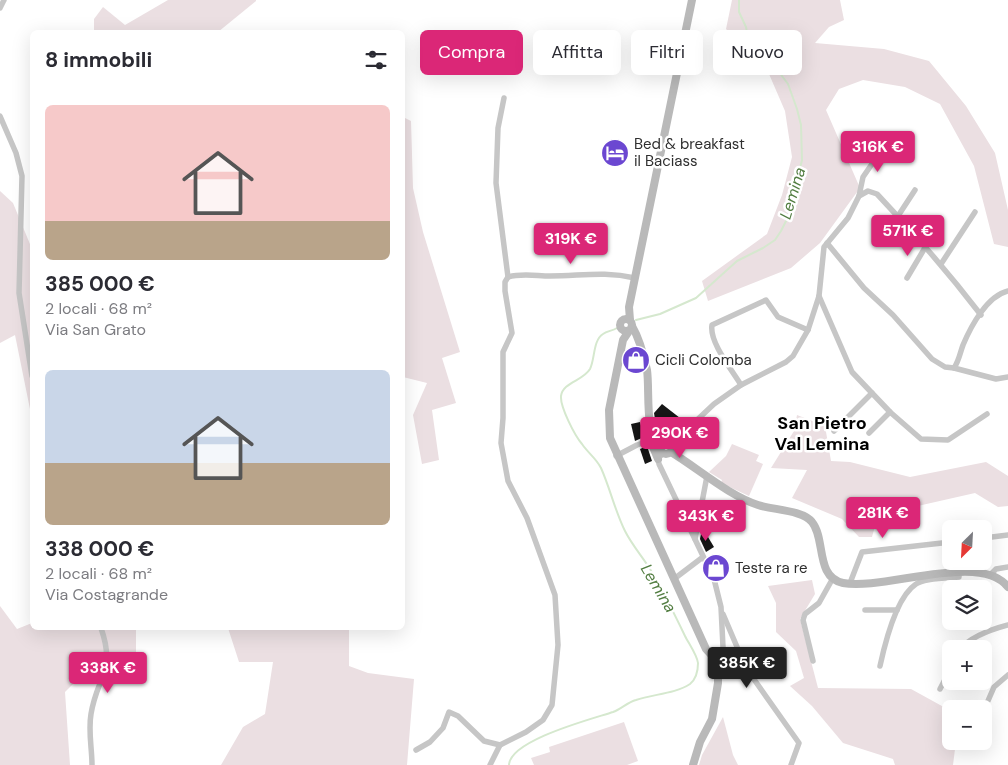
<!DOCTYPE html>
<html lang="it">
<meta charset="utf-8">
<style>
body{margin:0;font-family:"DM Sans",sans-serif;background:#f2f2f3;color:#2b2b33;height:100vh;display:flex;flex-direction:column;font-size:19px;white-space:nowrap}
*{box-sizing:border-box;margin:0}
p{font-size:16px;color:#7c7c81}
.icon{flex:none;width:28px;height:28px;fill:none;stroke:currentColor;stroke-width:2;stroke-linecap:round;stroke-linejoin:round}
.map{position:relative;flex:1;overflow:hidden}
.sheet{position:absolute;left:30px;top:30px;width:375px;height:600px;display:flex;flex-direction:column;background:#fff;border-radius:8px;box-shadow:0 5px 20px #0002}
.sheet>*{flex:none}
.hud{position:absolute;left:420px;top:30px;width:475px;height:45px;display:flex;gap:10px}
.needle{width:32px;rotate:204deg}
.controls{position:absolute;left:942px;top:520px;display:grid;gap:10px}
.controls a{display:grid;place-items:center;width:50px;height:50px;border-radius:8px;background:#fff;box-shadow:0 5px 20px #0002;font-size:25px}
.price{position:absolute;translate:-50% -42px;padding:0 11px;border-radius:5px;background:#db2777;color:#fff;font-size:16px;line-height:32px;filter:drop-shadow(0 1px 2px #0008)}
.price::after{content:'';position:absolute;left:50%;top:30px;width:15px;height:11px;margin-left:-8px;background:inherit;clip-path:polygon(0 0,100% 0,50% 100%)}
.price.selected{background:#222;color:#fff}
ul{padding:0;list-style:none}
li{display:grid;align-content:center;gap:10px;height:265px;padding:0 15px}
li span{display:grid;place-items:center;height:155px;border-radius:8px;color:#555}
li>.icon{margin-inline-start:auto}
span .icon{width:90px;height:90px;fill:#fffc;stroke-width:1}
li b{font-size:21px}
h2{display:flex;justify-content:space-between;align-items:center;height:60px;padding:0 15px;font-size:21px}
.pill{padding:0 18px;border-radius:8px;background:#fff;box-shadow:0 5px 20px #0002;font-size:18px;line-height:45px}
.pill.selected{background:#db2777;color:#fff}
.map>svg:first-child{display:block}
.green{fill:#ebdfe2}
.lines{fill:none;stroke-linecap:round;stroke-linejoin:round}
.stream{stroke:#d5e8ce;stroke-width:2}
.building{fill:#161616}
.street{stroke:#c6c6c6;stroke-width:5.5}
.secondary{stroke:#b9b9b9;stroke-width:8}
.labels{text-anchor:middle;stroke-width:5;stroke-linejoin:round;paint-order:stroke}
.poi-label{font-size:15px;fill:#2f2f2f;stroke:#fff;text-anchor:start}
.water-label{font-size:16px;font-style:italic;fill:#527d41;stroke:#fff}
.quarter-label{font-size:18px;font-weight:bold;fill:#000;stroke:#fff}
</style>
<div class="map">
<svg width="1008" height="765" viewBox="0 0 1008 765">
<rect width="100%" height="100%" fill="#fff"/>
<g class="green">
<path d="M168 0H256V1L218 32H94V19L103 7 125 25Z"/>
<path d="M732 0H840L844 20 829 27 815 43 884 49 929 61 966 106 995 153 1008 210V247L994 244 974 166 940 104 905 87 863 80 839 89 826 110 860 188 820 243 791 268 708 301 702 281 767 234 782 195 792 157 785 111 769 74 726 29Z"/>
<path d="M403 117 411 121 413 188 423 232 460 352 442 358 456 403 432 410 439 460 422 464 413 415 427 383 403 377Z"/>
<path d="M0 191 13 203 32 249V419L15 335 0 343Z"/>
<path d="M797 415 825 426 831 461 850 462 910 477 986 462 1008 476V506L998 507 975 493 878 515 872 537H859L842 519 792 498 807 470 771 468 794 431Z"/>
<path d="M732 444 759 455 756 461 763 464 749 496 721 483 722 480 709 472 726 456Z"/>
<path d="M812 580 815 594 800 619 818 688 911 689 951 711V726L947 738 955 749 953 765H895L893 759 843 743 812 706 790 686 804 678 796 651 776 632V603L768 586Z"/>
<path d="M0 606 17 629 32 623V628H136V655L87 670 65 692 70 765H0Z"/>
<path d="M228 628H349V666L368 673 414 679 407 765H221L243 727 265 714 273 662H239Z"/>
<path d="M723 717 733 755 738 765H699L702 755Z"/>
<path d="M624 722 638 761 627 765H534L531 758 550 752 549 747Z"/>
</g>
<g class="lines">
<g class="stream">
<path d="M636 320 660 314 696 298 737 261 763 248 775 240 781 231 788 217 802 160 801 125 797 109 788 84 770 60 748 38 746 27 739 12V0"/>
<path d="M509 765C510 740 592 719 613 712 621 709 628 702 636 700 653 694 675 694 690 684 696 679 698 671 698 663 697 655 689 644 685 636 674 613 663 591 650 569 642 556 632 545 625 531 615 511 610 488 601 468 596 458 588 453 582 444 575 436 560 407 561 396 563 382 583 381 590 369 595 359 593 340 603 334 607 331 612 331 617 328"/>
</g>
</g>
<g class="building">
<path d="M636 351 640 366 632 367 628 354Z"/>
<path d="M662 404 680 418 673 428 660 418 658 421 655 419 654 413Z"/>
<path d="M640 422 644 437 635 441 631 424Z"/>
<path d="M647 446 652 461 645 464 640 449Z"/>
<path d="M705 532 714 547 706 552 700 539 701 534Z"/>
</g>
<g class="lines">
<g class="street">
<path d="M0 8 4 0"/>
<path d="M0 116 16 153 22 176 19 293 32 376"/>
<path d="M859 196 863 177 885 145"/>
<path d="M898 216 915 190"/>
<path d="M827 243 864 288 893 315 932 359 945 367 954 368C959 361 960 353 963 345 971 326 987 296 1008 291"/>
<path d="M941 264 975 212"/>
<path d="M508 277C521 273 537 276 550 276 581 276 604 271 635 278"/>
<path d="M907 278 926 246"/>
<path d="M819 296 852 372 890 412 921 439 948 440 987 414"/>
<path d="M954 368 996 379 1008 377"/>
<path d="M741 385C732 370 709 342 712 325L766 300 778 317 808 330"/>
<path d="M834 431 872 393"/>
<path d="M869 433 890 412"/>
<path d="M668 443 678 439"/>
<path d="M672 448 680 436 714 404 741 385 786 362 793 356 808 330 819 296 824 247 848 218 859 196 868 191 877 194C914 233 948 272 981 315"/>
<path d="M663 453 658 459 659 464 714 579 721 607 723 647 718 662"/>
<path d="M616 456 637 445 653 439"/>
<path d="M984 538 1008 535"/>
<path d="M695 539 707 476"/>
<path d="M991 574 996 569 1008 567"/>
<path d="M674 579 703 557"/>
<path d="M850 583 862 552 951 542"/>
<path d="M865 610H897"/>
<path d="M723 614 746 668 799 743 791 765"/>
<path d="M961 649C971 636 993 629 1008 625"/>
<path d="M813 661 803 620 805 614 819 603 833 578"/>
<path d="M880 666C885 643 896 597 916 584 925 578 949 578 959 577V572"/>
<path d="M940 689 951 668"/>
<path d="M984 710 994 687 1008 675"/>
<path d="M416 750 430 742 443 728 449 712 458 716 484 741 500 745 526 732 543 720 552 705 558 645 555 595 527 518 508 481 501 443 503 418V352L512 333 505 291V282L508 277 496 183 498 128 504 98"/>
<path d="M92 765C92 748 88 731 91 714 97 676 116 671 101 628"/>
<path d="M490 765 500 745"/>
</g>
<g class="secondary">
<circle cx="626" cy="325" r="6"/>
<path d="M630 320 629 307 692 0"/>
<path d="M632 326C639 338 644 356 647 370 650 390 644 437 661 448"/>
<path d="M629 331 623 340 609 410 610 438 706 649 718 662V683L712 719 700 742 693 765"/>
<path d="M653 441V447L658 459"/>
<circle cx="666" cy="448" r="6"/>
<path d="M671 452C699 469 728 495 758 505 773 510 803 510 812 522 826 539 815 577 843 583 884 591 980 551 1008 587"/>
</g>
</g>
<defs>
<g id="hotel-disc" transform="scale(1.4375)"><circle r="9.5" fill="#6b47d1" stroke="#fff"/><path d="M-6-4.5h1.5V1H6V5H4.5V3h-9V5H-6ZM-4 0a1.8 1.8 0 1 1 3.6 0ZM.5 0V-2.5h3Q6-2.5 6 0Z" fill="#fff"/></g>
<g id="shop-disc" transform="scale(1.4375)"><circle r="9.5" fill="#6b47d1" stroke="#fff"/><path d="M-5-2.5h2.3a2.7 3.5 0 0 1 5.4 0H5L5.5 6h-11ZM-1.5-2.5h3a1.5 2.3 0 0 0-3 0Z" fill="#fff"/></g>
</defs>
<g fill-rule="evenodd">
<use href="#hotel-disc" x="615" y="153"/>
<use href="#shop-disc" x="636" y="360"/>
<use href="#shop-disc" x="716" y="568"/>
</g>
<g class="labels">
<g class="poi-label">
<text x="634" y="149">Bed &amp; breakfast<tspan x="634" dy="17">il Baciass</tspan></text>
<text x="655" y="365">Cicli Colomba</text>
<text x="735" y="573">Teste ra re</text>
</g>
<g class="water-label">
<text transform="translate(792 193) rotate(-73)" y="6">Lemina</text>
<text transform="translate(659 588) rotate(59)" y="6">Lemina</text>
</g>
<g class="quarter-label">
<text x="822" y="429">San Pietro<tspan x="822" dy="21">Val Lemina</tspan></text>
</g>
</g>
</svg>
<div class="controls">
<a><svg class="needle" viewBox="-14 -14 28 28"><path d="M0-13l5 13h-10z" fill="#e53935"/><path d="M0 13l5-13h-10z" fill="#7c7c81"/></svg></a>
<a><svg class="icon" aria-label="layers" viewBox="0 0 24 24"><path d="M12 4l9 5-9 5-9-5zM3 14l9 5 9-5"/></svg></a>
<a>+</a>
<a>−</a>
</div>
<b class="price" style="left:878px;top:173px">316K €</b>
<b class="price" style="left:908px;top:257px">571K €</b>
<b class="price" style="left:571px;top:265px">319K €</b>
<b class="price" style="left:680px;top:459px">290K €</b>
<b class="price" style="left:883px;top:539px">281K €</b>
<b class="price" style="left:706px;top:542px">343K €</b>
<b class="price selected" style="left:747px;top:689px">385K €</b>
<b class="price" style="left:108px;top:694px">338K €</b>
<div class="hud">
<a class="pill selected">Compra</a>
<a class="pill">Affitta</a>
<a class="pill">Filtri</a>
<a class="pill">Nuovo</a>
</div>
<section class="sheet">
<h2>8 immobili<svg class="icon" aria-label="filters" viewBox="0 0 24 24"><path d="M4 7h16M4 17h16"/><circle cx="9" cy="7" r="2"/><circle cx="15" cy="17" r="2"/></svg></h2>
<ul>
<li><span style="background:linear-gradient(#f6c9c9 75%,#b9a48a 0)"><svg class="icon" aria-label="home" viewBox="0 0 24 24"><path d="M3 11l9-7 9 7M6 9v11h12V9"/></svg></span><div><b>385 000 €</b><p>2 locali · 68 m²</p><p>Via San Grato</p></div></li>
<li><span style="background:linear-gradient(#c9d6e8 60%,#b9a48a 0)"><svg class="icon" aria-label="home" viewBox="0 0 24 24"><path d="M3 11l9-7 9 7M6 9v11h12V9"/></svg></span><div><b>338 000 €</b><p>2 locali · 68 m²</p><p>Via Costagrande</p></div></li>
</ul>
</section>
</div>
